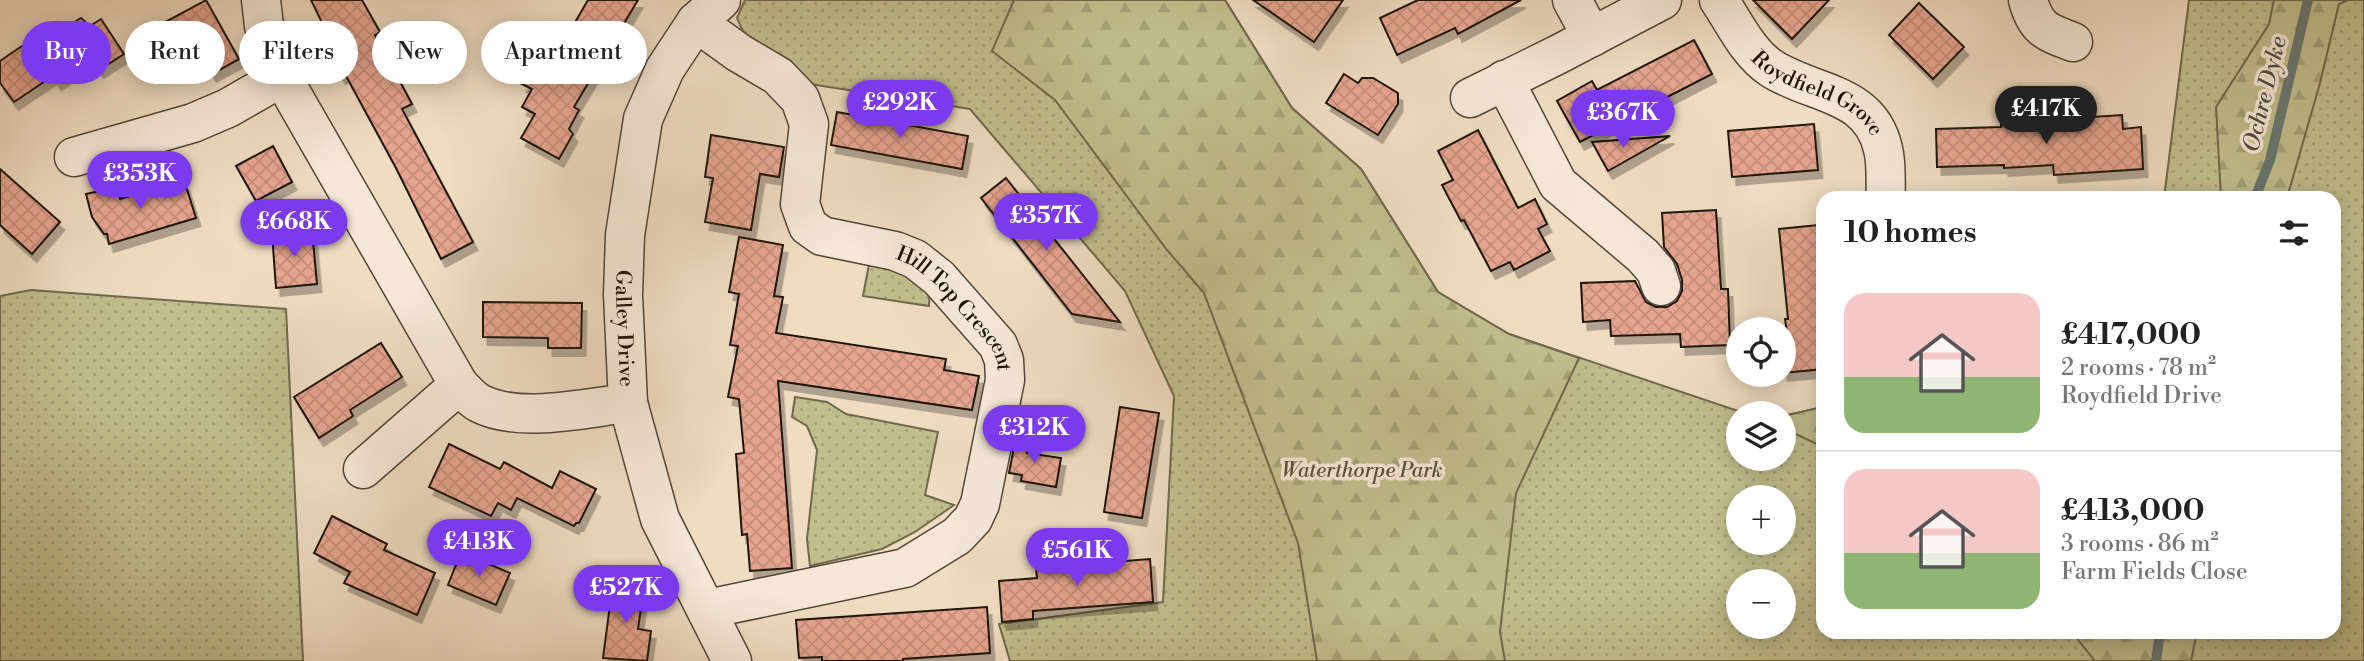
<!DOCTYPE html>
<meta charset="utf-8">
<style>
body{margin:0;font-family:"Libre Bodoni",serif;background:#f6f6f6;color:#222;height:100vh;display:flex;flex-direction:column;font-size:26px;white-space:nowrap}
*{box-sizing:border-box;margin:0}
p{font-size:23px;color:#767676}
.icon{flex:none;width:38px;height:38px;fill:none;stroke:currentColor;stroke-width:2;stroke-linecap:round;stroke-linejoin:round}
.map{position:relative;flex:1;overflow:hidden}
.sheet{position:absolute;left:1816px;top:191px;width:525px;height:448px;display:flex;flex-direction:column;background:#fff;border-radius:21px;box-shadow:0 4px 18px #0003}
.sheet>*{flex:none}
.banner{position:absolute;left:21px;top:21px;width:665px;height:63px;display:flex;gap:14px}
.fabs{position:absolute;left:1726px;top:317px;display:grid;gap:14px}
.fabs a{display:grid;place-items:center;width:70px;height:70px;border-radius:50%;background:#fff;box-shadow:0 4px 18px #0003;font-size:35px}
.price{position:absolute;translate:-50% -60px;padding:0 16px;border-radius:24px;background:#7c3aed;color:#fff;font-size:23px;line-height:46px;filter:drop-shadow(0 2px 4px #0008)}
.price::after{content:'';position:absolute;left:50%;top:42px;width:21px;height:16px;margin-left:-10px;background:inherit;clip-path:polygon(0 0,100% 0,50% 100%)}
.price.active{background:#222;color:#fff}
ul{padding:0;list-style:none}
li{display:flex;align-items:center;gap:21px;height:175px;padding:0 28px}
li+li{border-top:2px solid #e0e0e0}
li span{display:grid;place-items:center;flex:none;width:196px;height:140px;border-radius:21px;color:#555}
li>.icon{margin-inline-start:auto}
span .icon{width:84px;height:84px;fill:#fffc;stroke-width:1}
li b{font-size:30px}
h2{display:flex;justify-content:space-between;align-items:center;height:84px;padding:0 28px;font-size:30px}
.tag{padding:0 24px;border-radius:32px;background:#fff;box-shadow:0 4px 18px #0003;font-size:24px;line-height:63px}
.tag.active{background:#7c3aed;color:#fff}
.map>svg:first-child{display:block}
.grass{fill:url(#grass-dots);stroke:#70694b;stroke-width:2;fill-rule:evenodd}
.forest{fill:url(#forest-firs);stroke:#70694b;stroke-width:2}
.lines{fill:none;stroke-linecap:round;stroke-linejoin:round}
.stream{stroke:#697871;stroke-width:10}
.building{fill:url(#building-cross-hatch);stroke:#1f1409;stroke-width:2;filter:url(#shadow)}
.minor-casing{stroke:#534637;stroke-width:41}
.minor{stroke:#f5e8d7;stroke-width:38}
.labels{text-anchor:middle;stroke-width:7;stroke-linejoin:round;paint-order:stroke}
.street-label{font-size:21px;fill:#1f1409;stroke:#f5e8d7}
.park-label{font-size:21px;font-style:italic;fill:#585037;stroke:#f5e8d7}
.water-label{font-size:23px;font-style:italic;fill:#4a4e46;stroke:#f5e8d7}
</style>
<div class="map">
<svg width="2364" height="661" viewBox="0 0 2364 661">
<defs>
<pattern id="grass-dots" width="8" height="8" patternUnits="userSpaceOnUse" patternTransform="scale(1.75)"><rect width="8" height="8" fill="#c1be8d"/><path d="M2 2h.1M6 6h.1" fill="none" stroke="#a5a278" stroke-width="1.8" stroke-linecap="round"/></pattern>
<pattern id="forest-firs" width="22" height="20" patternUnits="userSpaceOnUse" patternTransform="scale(1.75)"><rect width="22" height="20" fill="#c1be8d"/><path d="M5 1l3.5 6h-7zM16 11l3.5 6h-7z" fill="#a5a278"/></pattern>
<pattern id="building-cross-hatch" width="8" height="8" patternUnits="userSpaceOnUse" patternTransform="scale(1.75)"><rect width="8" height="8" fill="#e6a58f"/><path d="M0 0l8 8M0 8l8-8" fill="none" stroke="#c58d7a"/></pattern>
<filter id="shadow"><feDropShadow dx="4.5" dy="8" stdDeviation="0" flood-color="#0004"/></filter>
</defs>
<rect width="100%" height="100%" fill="#efdcc1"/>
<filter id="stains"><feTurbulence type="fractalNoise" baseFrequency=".00286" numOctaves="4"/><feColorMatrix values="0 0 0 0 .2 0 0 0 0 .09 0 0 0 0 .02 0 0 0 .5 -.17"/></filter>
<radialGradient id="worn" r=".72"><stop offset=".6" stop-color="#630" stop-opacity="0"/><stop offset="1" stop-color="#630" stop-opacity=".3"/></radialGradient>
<g class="grass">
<path d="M745 0H1225L1292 108 1361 169 1438 292 1509 334 1744 413H1738V458H1783V416L1823 407 1824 632H2334V198H2164L2189 0H2364V661H1010L999 624 1163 602 1174 396 1125 291 970 109 810 84 749 45 737 18ZM1738 497H1783V542H1738ZM1738 581H1783V626H1738Z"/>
<path d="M870 259 930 285 929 306 863 296Z"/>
<path d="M31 290 286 309 303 661H0V296Z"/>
<path d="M795 397 827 402 846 414 938 432 925 495 954 505 915 532 882 549 810 566 807 539 817 450 807 426 792 417Z"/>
</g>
<g class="forest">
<path d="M1014 0H1225L1292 108 1361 169 1438 292 1509 334 1579 358 1516 493 1500 632 1505 661H1317L1298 543 1204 293 1167 250 1055 100 992 51Z"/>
<path d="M2274 0H2348L2339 4 2320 83 2287 198H2221L2216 107 2269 24Z"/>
<path d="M1823 407V447L1783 428V416Z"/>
<path d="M2072 632H2197L2191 661H2095Z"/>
</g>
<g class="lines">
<g class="stream">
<path d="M2255 198 2270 160 2308 0"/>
<path d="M2156 661 2160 632"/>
</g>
</g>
<g class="building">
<path d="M206 0 239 59 212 74 203 59 183 69 158 26Z"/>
<path d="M311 0H362L380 32 375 35 412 104 402 109 473 242 441 259 396 168 345 74 341 76 322 41 329 37Z"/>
<path d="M588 0H638L574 107 579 110 569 129 573 134 559 159 521 138 535 114 522 107 532 89 522 84 554 31 566 38Z"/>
<path d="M1253 0H1343L1314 42Z"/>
<path d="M1418 0H1521L1458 34 1455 28 1397 55 1380 18Z"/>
<path d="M1753 0H1829L1792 39Z"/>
<path d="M1919 3 1964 47 1933 79 1889 35Z"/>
<path d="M81 18 90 26 101 19 124 54 99 70 92 59 57 82 53 76 14 102 0 83V61L57 22 62 30Z"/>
<path d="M1694 40 1712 74 1580 142 1557 101 1592 81 1597 90Z"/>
<path d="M1344 74 1358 83 1362 78H1373L1398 93V104L1378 135 1326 103Z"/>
<path d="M837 112 968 136 962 169 831 145Z"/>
<path d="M2122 115 2123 129 2141 127 2143 169 2054 175 2053 165 2004 168V165L1937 167 1936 129 2001 127V123Z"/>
<path d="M1814 124 1818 170 1732 177 1728 131Z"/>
<path d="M1478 130 1518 208 1535 199 1547 224 1538 229 1550 251 1514 270 1510 262 1491 271 1464 220 1461 221 1442 185 1453 180 1438 151Z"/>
<path d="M711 135 784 147 779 177 760 174 751 230 705 222 713 178 705 177Z"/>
<path d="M1670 136 1608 171 1592 142Z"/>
<path d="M273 146 292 182 256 201 236 166Z"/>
<path d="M0 169 60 222 32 254 0 225Z"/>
<path d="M1006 178 1120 322 1072 314 981 198Z"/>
<path d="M174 183H185L196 218 109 244 107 234H104L92 217 86 194 117 187 120 199Z"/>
<path d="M1716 210 1721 289H1728L1730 345 1681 347 1680 334 1611 336 1610 320 1583 322 1581 283 1635 281 1646 302 1656 307H1667L1677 301 1682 291V280L1677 264 1664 247 1662 213Z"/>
<path d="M1818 225 1824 281V369L1783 373V341L1788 340 1785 319H1788L1779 229Z"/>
<path d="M312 230 317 284 276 288 272 233Z"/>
<path d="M739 237 783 245 774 296 783 297 776 333 946 359 944 370 979 376 972 410 778 381 792 568 750 571 747 534 742 535 736 454 744 453 739 399 728 397 738 346 730 345 739 294 729 292Z"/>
<path d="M483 302 582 303 581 348H548V338L483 337Z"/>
<path d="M381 343 402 377 350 410 353 416 319 438 294 397Z"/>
<path d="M1120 407 1159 413 1142 518 1104 512Z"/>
<path d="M1016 437 1029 439 1027 453 1061 458 1056 487 1021 481 1022 475 1009 473Z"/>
<path d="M449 444 500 469 504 462 552 488 560 471 596 489 579 523H576L574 526 517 498 511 510 498 503 491 516 429 487Z"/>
<path d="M332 516 387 544 384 550 435 573 417 615 344 583 350 572 314 553Z"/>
<path d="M461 552 510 573 496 605 448 585Z"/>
<path d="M1150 559 1153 602 1033 611V619L1002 622 999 581 1037 578 1036 568Z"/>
<path d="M613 582 644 587 638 629 651 631 647 661 603 658Z"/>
<path d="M987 607 990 653 903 659V661H822V657L799 658 796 620Z"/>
</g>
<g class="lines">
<g class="minor-casing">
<g id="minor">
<path d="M261 0 264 26 282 77 459 385C465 391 472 399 479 403 519 424 585 408 628 403"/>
<path id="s1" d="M721 0 696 22 665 69 643 119 625 235 623 295 628 403 660 519 732 661"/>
<path d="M1572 0 1592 37"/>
<path id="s2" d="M1719 0C1734 22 1748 53 1771 68 1812 95 1870 91 1883 149 1887 164 1885 182 1886 198"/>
<path d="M2028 0C2036 29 2046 32 2073 42"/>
<path id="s3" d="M696 22 739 53 778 76 800 99 809 124 800 204 808 226 822 236 895 251 915 259 939 278 998 345 1004 360 1005 380 980 504 973 519 957 536 905 568 707 609"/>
<path d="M1504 80 1558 184 1643 256 1656 271 1661 286"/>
<path d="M1470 98 1559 54 1662 0"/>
<path d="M74 157 193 123 228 108 282 77"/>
<path d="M363 469 459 385"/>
</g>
</g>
<use href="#minor" class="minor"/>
</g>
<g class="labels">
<g class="street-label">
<text dy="7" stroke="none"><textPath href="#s2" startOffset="140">Roydfield Grove</textPath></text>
<text dy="7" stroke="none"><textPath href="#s3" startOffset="438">Hill Top Crescent</textPath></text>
<text dy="7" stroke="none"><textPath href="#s1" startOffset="355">Galley Drive</textPath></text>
</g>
<g class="park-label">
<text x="1362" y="477">Waterthorpe Park</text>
</g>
<g class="water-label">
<text transform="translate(2264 94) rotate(-76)" y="8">Ochre Dyke</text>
</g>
</g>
<rect width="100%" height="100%" filter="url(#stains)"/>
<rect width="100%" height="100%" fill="url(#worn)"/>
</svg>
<div class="fabs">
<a><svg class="icon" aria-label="locate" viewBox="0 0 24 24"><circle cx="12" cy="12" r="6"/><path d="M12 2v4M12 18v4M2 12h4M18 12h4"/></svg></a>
<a><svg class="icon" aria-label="layers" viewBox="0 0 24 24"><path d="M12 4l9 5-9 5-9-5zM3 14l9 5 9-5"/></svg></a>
<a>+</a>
<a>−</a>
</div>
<b class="price" style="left:900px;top:140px">£292K</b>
<b class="price active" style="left:2046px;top:146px">£417K</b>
<b class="price" style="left:1623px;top:150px">£367K</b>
<b class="price" style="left:140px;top:211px">£353K</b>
<b class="price" style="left:1046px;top:253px">£357K</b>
<b class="price" style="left:294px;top:259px">£668K</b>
<b class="price" style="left:1034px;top:465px">£312K</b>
<b class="price" style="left:479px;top:579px">£413K</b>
<b class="price" style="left:1077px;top:588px">£561K</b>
<b class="price" style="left:626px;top:625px">£527K</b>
<div class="banner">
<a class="tag active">Buy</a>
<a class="tag">Rent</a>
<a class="tag">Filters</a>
<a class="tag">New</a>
<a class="tag">Apartment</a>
</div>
<section class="sheet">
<h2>10 homes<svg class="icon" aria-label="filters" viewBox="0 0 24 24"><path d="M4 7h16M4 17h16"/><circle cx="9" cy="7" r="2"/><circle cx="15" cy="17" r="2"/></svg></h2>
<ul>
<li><span style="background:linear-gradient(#f6c9c9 60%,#8fb573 0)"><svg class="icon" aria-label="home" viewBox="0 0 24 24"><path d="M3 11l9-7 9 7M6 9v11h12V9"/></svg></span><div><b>£417,000</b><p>2 rooms · 78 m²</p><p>Roydfield Drive</p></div></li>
<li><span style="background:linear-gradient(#f6c9c9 60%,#8fb573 0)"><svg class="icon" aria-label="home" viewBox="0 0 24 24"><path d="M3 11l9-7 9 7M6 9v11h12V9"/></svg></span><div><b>£413,000</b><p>3 rooms · 86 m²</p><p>Farm Fields Close</p></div></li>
</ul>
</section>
</div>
